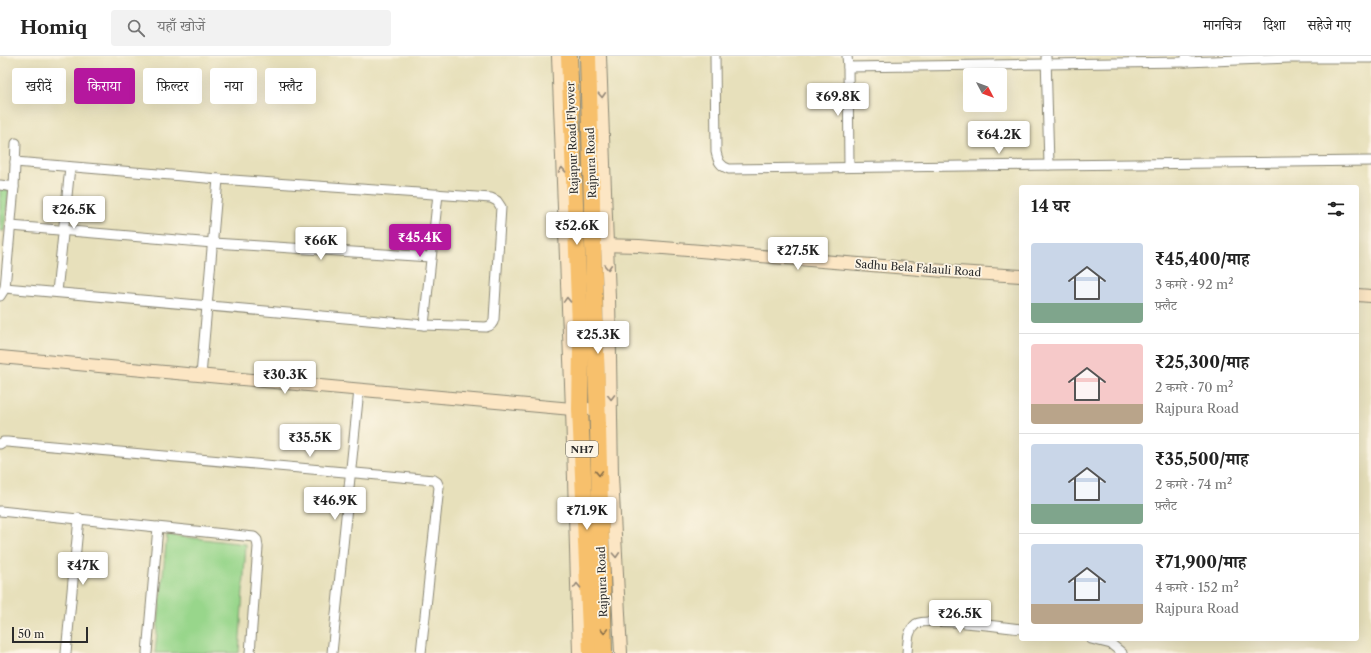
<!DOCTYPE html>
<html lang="hi">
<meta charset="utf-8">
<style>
body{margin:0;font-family:"Libre Caslon Text","Noto Serif Devanagari",serif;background:#f2f2f2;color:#222;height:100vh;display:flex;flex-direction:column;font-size:15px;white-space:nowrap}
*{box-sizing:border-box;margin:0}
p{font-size:13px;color:#767676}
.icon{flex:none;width:22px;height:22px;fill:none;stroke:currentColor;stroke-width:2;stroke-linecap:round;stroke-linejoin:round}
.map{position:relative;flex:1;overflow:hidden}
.sheet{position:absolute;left:1019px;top:129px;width:340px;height:456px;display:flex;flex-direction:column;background:#fff;border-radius:4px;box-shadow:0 4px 16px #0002}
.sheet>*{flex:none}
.top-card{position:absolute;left:12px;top:12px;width:380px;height:36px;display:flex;gap:8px}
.needle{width:26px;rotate:131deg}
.controls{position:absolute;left:963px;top:12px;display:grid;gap:8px}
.controls a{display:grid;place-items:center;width:44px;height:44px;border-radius:4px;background:#fff;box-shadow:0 4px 16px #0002;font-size:20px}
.scale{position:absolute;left:12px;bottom:10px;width:76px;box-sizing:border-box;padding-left:4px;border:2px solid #2b2b2b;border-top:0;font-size:11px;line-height:14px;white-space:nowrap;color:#2b2b2b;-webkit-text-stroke:3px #fcf5e5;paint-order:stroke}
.price{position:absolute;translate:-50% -34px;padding:0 9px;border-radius:4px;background:#fff;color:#222;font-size:13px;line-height:26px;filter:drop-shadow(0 1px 2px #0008)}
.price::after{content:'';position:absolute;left:50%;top:24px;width:12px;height:9px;margin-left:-6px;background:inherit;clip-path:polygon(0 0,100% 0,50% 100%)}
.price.active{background:#b5179e;color:#fff}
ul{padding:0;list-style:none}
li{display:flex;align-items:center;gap:12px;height:100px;padding:0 12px}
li+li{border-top:1px solid #e0e0e0}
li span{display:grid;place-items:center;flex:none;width:112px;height:80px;border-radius:4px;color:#555}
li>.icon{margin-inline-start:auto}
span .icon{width:48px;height:48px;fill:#fffc;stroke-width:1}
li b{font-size:17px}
h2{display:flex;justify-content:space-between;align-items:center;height:48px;padding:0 12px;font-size:17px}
.tag{padding:0 14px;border-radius:4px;background:#fff;box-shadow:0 4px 16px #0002;font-size:14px;line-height:36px}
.tag.active{background:#b5179e;color:#fff}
header{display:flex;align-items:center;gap:24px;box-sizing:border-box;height:56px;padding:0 20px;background:#fff;border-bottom:1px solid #e0e0e0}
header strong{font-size:19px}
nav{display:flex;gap:22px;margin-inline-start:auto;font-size:14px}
.search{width:280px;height:36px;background:#f2f2f2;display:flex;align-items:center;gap:10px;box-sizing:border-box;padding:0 14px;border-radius:4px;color:#767676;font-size:15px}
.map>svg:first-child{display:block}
.green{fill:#98d68b;stroke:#62805b}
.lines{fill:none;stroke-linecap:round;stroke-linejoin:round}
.street-casing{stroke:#898673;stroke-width:11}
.secondary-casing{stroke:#898673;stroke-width:14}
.highway-casing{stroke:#898673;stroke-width:18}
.street{stroke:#fff;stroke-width:9}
.secondary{stroke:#fce6c4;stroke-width:12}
.highway{stroke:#f7c06c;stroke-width:16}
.oneway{stroke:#948878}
.oneway2{stroke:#876e48}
.labels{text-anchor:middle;stroke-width:3.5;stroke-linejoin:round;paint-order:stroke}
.shield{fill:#fcf5e5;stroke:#6a6863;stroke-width:1}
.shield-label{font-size:10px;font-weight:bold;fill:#2b2b2b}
.street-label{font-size:11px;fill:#2b2b2b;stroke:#fcf5e5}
</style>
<header>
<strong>Homiq</strong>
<div class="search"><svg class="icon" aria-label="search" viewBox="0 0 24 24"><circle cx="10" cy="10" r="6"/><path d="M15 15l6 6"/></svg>यहाँ खोजें</div>
<nav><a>मानचित्र</a><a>दिशा</a><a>सहेजे गए</a></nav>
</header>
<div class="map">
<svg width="1371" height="597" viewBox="0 0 1371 597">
<rect width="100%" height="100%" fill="#fcf5e5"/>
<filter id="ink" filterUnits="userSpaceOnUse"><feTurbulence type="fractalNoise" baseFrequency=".025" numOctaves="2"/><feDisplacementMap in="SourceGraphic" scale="8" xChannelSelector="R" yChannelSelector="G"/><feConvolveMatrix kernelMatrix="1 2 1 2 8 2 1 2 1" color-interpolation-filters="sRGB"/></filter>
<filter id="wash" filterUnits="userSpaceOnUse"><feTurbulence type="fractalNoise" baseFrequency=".012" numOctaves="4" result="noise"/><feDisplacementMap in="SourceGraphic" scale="16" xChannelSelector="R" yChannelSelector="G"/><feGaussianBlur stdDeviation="0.9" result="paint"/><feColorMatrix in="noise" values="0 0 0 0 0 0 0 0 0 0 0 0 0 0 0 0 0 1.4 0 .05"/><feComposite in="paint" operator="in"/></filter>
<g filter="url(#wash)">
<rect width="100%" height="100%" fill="#e7e0bb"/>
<g class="green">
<path d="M0 133 9 134 4 175H0Z"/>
<path d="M167 479 246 488 239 597H155Z"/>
</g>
</g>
<g filter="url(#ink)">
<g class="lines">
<g class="street-casing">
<g id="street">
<path d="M715 0 716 96C718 105 720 110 729 113L1371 105"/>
<path d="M847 0 848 11 1186 6"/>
<path d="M1046 0 1049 109"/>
<path d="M1186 1V6L1289 2H1371"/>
<path d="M848 11 849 111"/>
<path d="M0 129 14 131"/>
<path d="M11 170 213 187 430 201"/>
<path d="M5 232 14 131 16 87"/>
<path d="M57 236 70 111"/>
<path d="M0 240 5 232 424 269 486 271C491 270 493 268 494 263L501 151 497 145 491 142 218 123 15 106"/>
<path d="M424 269 438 138"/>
<path d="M201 320 218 123"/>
<path d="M0 388 3 386H7L434 424 437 426 439 431 421 597"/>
<path d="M0 455 254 481 257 484 258 491 250 597"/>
<path d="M1091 583 1111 588 1122 597"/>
<path d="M66 597 79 462"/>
<path d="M147 597 158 471"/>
<path d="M332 597 359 334"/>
<path d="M907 597C908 587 907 575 916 568 926 561 1005 571 1021 573"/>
</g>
</g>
<g class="secondary-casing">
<g id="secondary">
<path d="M558 0 572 353 579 597"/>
<path d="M600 0 609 242 612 420 621 597"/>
<path d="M600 189 639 190 957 216 1021 220"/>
<path d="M1357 239 1371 240"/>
<path d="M0 301 572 353H588"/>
</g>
</g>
<g class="highway-casing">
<g id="highway">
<path d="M569 0 581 294 580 353 591 597"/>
<path d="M588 0 604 597"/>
</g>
</g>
<use href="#street" class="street"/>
<use href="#secondary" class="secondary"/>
<use href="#highway" class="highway"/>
</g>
<defs><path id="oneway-chevron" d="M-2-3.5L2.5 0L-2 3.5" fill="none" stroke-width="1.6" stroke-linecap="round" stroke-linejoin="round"/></defs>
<g class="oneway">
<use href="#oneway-chevron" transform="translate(602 39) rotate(87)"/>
<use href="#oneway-chevron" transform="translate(562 114) rotate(-92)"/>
<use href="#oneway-chevron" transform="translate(608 211) rotate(87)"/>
<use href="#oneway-chevron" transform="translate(567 244) rotate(-92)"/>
<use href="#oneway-chevron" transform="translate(611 341) rotate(89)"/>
<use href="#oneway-chevron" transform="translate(616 499) rotate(87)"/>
<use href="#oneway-chevron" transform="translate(577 530) rotate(-92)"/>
</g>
<g class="oneway2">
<use href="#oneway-chevron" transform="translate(599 417) rotate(88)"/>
<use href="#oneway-chevron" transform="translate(604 575) rotate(88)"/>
</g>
</g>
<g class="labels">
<rect class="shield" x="566" y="385" width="32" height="16" rx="3"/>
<g class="shield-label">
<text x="582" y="397">NH7</text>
</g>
<g class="street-label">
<text transform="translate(572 82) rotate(-92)" y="4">Rajapur Road Flyover</text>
<text transform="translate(591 107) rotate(-92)" y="4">Rajpura Road</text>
<text transform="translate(918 212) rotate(4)" y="4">Sadhu Bela Falauli Road</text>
<text transform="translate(602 526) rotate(-92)" y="4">Rajpura Road</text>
</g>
</g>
</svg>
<div class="controls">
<a><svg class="needle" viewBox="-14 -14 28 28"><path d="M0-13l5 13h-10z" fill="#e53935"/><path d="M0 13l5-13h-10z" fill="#767676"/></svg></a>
</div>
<div class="scale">50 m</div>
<b class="price" style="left:838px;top:61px">₹69.8K</b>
<b class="price" style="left:999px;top:99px">₹64.2K</b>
<b class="price" style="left:74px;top:174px">₹26.5K</b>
<b class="price" style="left:577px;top:190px">₹52.6K</b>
<b class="price active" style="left:420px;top:202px">₹45.4K</b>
<b class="price" style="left:321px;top:205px">₹66K</b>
<b class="price" style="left:798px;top:215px">₹27.5K</b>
<b class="price" style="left:598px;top:299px">₹25.3K</b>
<b class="price" style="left:285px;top:339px">₹30.3K</b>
<b class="price" style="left:310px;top:402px">₹35.5K</b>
<b class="price" style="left:335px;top:465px">₹46.9K</b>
<b class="price" style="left:587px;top:475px">₹71.9K</b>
<b class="price" style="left:83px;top:530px">₹47K</b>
<b class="price" style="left:960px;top:578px">₹26.5K</b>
<div class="top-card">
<a class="tag">खरीदें</a>
<a class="tag active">किराया</a>
<a class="tag">फ़िल्टर</a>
<a class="tag">नया</a>
<a class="tag">फ़्लैट</a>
</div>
<section class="sheet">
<h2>14 घर<svg class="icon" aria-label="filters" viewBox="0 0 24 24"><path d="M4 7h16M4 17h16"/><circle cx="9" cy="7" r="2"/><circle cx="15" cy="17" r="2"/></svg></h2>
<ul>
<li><span style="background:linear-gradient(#c9d6e8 75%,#7fa58c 0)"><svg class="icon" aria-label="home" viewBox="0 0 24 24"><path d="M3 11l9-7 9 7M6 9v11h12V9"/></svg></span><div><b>₹45,400/माह</b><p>3 कमरे · 92 m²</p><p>फ़्लैट</p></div></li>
<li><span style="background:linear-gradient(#f6c9c9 75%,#b9a48a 0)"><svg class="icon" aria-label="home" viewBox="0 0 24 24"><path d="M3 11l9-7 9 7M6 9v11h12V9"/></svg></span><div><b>₹25,300/माह</b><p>2 कमरे · 70 m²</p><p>Rajpura Road</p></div></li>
<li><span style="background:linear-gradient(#c9d6e8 75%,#7fa58c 0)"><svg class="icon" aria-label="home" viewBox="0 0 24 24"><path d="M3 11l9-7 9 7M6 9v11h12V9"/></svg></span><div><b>₹35,500/माह</b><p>2 कमरे · 74 m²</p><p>फ़्लैट</p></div></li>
<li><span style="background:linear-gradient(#c9d6e8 75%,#b9a48a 0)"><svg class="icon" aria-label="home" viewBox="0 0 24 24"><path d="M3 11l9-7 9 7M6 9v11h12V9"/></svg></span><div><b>₹71,900/माह</b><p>4 कमरे · 152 m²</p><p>Rajpura Road</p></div></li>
</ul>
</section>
</div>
